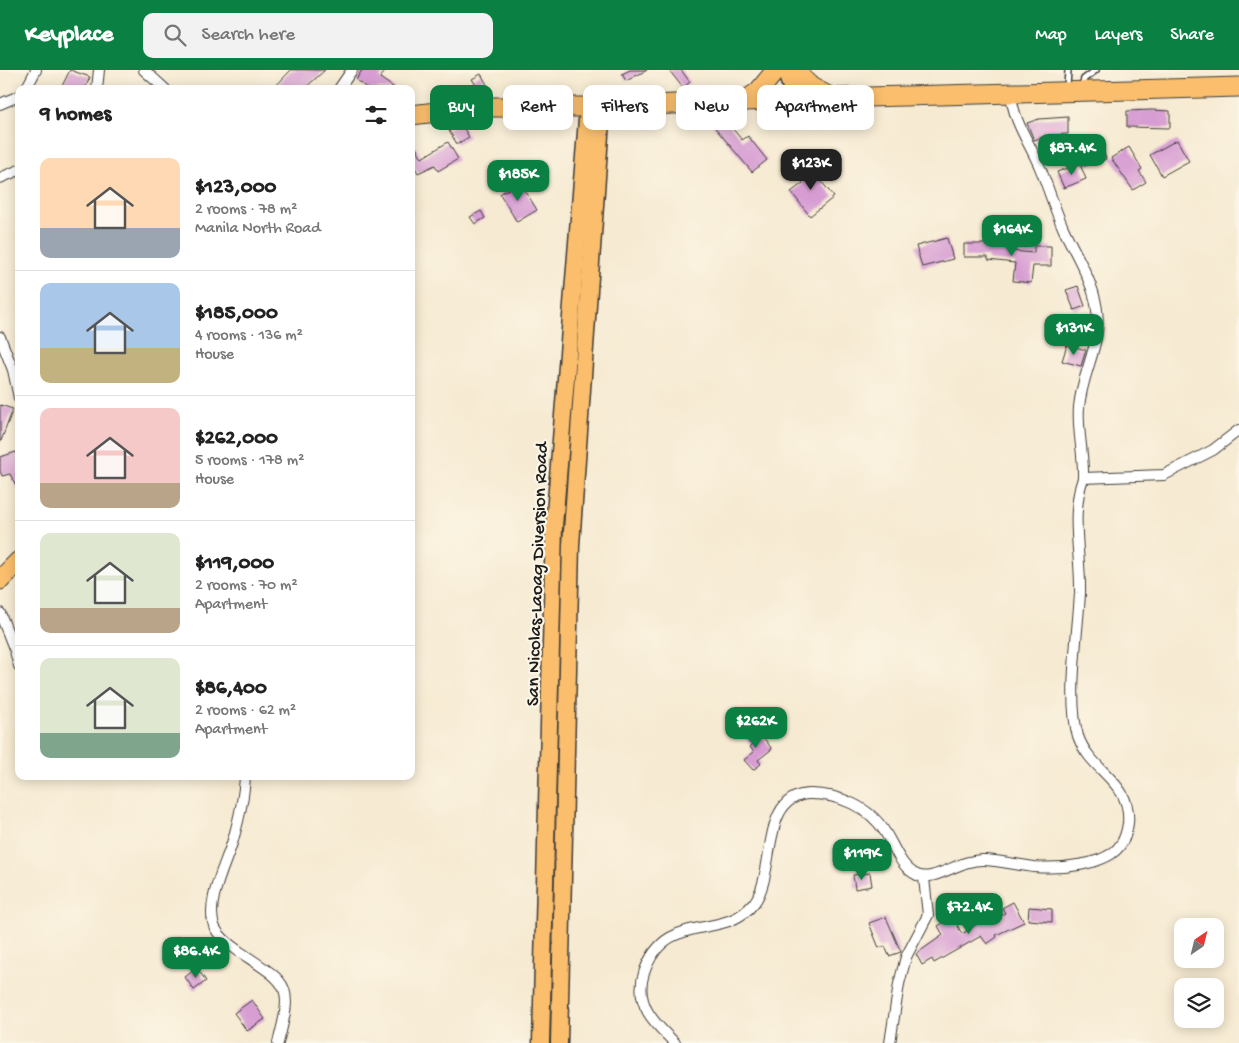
<!DOCTYPE html>
<meta charset="utf-8">
<style>
body{margin:0;font-family:"Gochi Hand",sans-serif;background:#f2f2f2;color:#222;height:100vh;display:flex;flex-direction:column;font-size:19px;white-space:nowrap}
*{box-sizing:border-box;margin:0}
p{font-size:16px;color:#767676}
.icon{flex:none;width:28px;height:28px;fill:none;stroke:currentColor;stroke-width:2;stroke-linecap:round;stroke-linejoin:round}
.map{position:relative;flex:1;overflow:hidden}
.drawer{position:absolute;left:15px;top:15px;width:400px;height:695px;display:flex;flex-direction:column;background:#fff;border-radius:10px;box-shadow:0 2px 12px #0003}
.drawer>*{flex:none}
.top-card{position:absolute;left:430px;top:15px;width:475px;height:45px;display:flex;gap:10px}
.needle{width:32px;rotate:35deg}
.controls{position:absolute;left:1174px;top:848px;display:grid;gap:10px}
.controls a{display:grid;place-items:center;width:50px;height:50px;border-radius:10px;background:#fff;box-shadow:0 2px 12px #0003;font-size:25px}
.price{position:absolute;translate:-50% -42px;padding:0 11px;border-radius:10px;background:#0b8043;color:#fff;font-size:16px;line-height:32px;filter:drop-shadow(0 1px 2px #0008)}
.price::after{content:'';position:absolute;left:50%;top:30px;width:15px;height:11px;margin-left:-8px;background:inherit;clip-path:polygon(0 0,100% 0,50% 100%)}
.price.selected{background:#222;color:#fff}
ul{padding:0;list-style:none}
li{display:flex;align-items:center;gap:15px;height:125px;padding:0 25px}
li+li{border-top:1px solid #e0e0e0}
li span{display:grid;place-items:center;flex:none;width:140px;height:100px;border-radius:10px;color:#555}
li>.icon{margin-inline-start:auto}
span .icon{width:60px;height:60px;fill:#fffc;stroke-width:1}
li b{font-size:21px}
h2{display:flex;justify-content:space-between;align-items:center;height:60px;padding:0 25px;font-size:21px}
.tag{padding:0 18px;border-radius:10px;background:#fff;box-shadow:0 2px 12px #0003;font-size:18px;line-height:45px}
.tag.selected{background:#0b8043;color:#fff}
header{display:flex;align-items:center;gap:30px;box-sizing:border-box;height:70px;padding:0 25px;background:#0b8043;color:#fff}
header strong{font-size:24px}
nav{display:flex;gap:28px;margin-inline-start:auto;font-size:18px}
.search{width:350px;height:45px;background:#f2f2f2;display:flex;align-items:center;gap:12px;box-sizing:border-box;padding:0 18px;border-radius:10px;color:#767676;font-size:19px}
.map>svg:first-child{display:block}
.building{fill:#d79dd3}
.lines{fill:none;stroke-linecap:round;stroke-linejoin:round}
.lane-casing{stroke:#3d3b37;stroke-width:8}
.street-casing{stroke:#3d3b37;stroke-width:12}
.primary-casing{stroke:#3d3b37;stroke-width:19}
.highway-casing{stroke:#3d3b37;stroke-width:21}
.lane{stroke:#fff;stroke-width:5}
.street{stroke:#fff;stroke-width:10}
.primary{stroke:#fabe6d;stroke-width:16}
.highway{stroke:#fabe6d;stroke-width:19}
.labels{text-anchor:middle;stroke-width:4.5;stroke-linejoin:round;paint-order:stroke}
.street-label{font-size:19px;fill:#1c1c1c;stroke:#fcf5e5}
</style>
<header>
<strong>Keyplace</strong>
<div class="search"><svg class="icon" aria-label="search" viewBox="0 0 24 24"><circle cx="10" cy="10" r="6"/><path d="M15 15l6 6"/></svg>Search here</div>
<nav><a>Map</a><a>Layers</a><a>Share</a></nav>
</header>
<div class="map">
<svg width="1239" height="973" viewBox="0 0 1239 973">
<rect width="100%" height="100%" fill="#fcf5e5"/>
<filter id="ink" filterUnits="userSpaceOnUse"><feTurbulence type="fractalNoise" baseFrequency=".02" numOctaves="2"/><feDisplacementMap in="SourceGraphic" scale="10" xChannelSelector="R" yChannelSelector="G"/><feConvolveMatrix kernelMatrix="1 2 1 2 8 2 1 2 1" color-interpolation-filters="sRGB"/></filter>
<filter id="wash" filterUnits="userSpaceOnUse"><feTurbulence type="fractalNoise" baseFrequency=".0096" numOctaves="4" result="noise"/><feDisplacementMap in="SourceGraphic" scale="20" xChannelSelector="R" yChannelSelector="G"/><feGaussianBlur stdDeviation="1.12" result="paint"/><feColorMatrix in="noise" values="0 0 0 0 0 0 0 0 0 0 0 0 0 0 0 0 0 1.4 0 .05"/><feComposite in="paint" operator="in"/></filter>
<g filter="url(#wash)">
<rect width="100%" height="100%" fill="#f6ead2"/>
<g id="blocks">
<g class="building">
<path d="M70 0 90 7 85 19H68L62 16Z"/>
<path d="M291 0H325L304 19H273Z"/>
<path d="M362 0H386L380 8 396 19H368L356 10Z"/>
<path d="M630 0H647L626 11 622 4Z"/>
<path d="M669 0H681L690 12 683 18Z"/>
<path d="M481 4 489 18 481 23 472 9Z"/>
<path d="M1152 40 1170 41V58L1127 57V41Z"/>
<path d="M722 46 742 70 748 66 767 90 752 102 712 54Z"/>
<path d="M1068 47V64L1049 65 1034 70 1027 53 1039 49Z"/>
<path d="M460 52 469 67 457 74 448 59Z"/>
<path d="M411 69 422 88 448 72 458 89 438 101 435 95 418 103 411 90Z"/>
<path d="M1177 70 1189 91 1162 106 1150 85Z"/>
<path d="M1100 71 1106 89 1084 96 1078 79Z"/>
<path d="M1129 77 1142 99 1139 101 1146 112 1133 120 1111 88Z"/>
<path d="M1080 94 1086 109 1064 118 1057 102Z"/>
<path d="M808 95 834 127 810 146 791 122 803 113 796 104Z"/>
<path d="M520 112 537 140 517 152 500 124Z"/>
<path d="M481 141 485 148 475 154 470 147Z"/>
<path d="M988 165 999 166 997 176 1013 178 1012 181 1034 183V176H1051V196H1033L1031 213 1013 211 1015 193 988 190V187H964V174H986Z"/>
<path d="M947 168 953 189 922 197 916 176Z"/>
<path d="M1078 216 1085 236 1074 240 1066 220Z"/>
<path d="M1067 275 1086 280 1081 296 1062 291Z"/>
<path d="M0 335 13 339 1 371H0Z"/>
<path d="M16 382 19 390V421L10 404 2 406 0 401V387Z"/>
<path d="M752 658 761 669 763 667 772 679 758 690 761 694 753 700 744 690 754 682 750 677 752 675 743 665Z"/>
<path d="M870 803 872 816 855 819 853 805Z"/>
<path d="M1013 832 1024 852 996 865 997 867 987 874 981 866 934 893 932 889 922 895 916 884 943 865 938 856 953 847 962 864 985 849 987 853 1005 843 1002 838Z"/>
<path d="M1029 837 1052 839V852L1028 850Z"/>
<path d="M886 847 901 882 889 886 885 876 879 878 869 853Z"/>
<path d="M179 868 184 879 170 885 165 873Z"/>
<path d="M197 898 206 911 194 920 185 907Z"/>
<path d="M252 930 265 949 247 961 234 943Z"/>
</g>
</g>
</g>
<g filter="url(#ink)">
<use href="#blocks" fill-opacity="0" stroke="#3d3b37" stroke-width="1"/>
<g class="lines">
<g class="lane-casing">
<g id="lane">
<path d="M1067 18 1068 0"/>
<path d="M1081 18 1084 9 1096 0"/>
</g>
</g>
<g class="street-casing">
<g id="street">
<path d="M144 0 165 19"/>
<path d="M26 19 36 0"/>
<path d="M97 19 99 0"/>
<path d="M339 19 352 0"/>
<path d="M1011 23C1013 52 1030 73 1041 100 1049 120 1055 140 1064 160 1074 181 1086 200 1093 222 1108 269 1083 294 1079 337 1077 361 1084 384 1083 408"/>
<path d="M0 34 19 26"/>
<path d="M0 108 19 100"/>
<path d="M0 267 13 300 19 328"/>
<path d="M0 543 15 581 19 596"/>
<path d="M245 706C244 728 239 749 233 770 226 794 204 834 215 858 220 868 231 876 240 882 288 914 294 913 278 973"/>
<path d="M675 973C654 953 634 934 644 903 666 838 723 873 754 833 777 803 759 725 810 724 838 724 870 737 885 762 895 777 900 797 917 805 934 813 961 788 985 790 1001 791 1018 795 1034 797 1058 799 1108 796 1121 774 1125 768 1127 761 1128 753 1132 711 1090 702 1078 666 1067 630 1078 562 1080 523 1081 484 1070 446 1083 408L1164 405 1213 380 1239 360"/>
<path d="M890 973 899 914 906 887 928 845 924 808"/>
</g>
</g>
<g class="primary-casing">
<g id="primary">
<path d="M785 0 795 29"/>
<path d="M541 973 554 456 588 37"/>
<path d="M559 973 571 475 602 37"/>
</g>
</g>
<g class="highway-casing">
<g id="highway">
<path d="M794 0 811 17 832 28"/>
<path d="M743 32 758 22 776 0"/>
<path d="M411 45 479 37H602L795 29 1239 17"/>
<path d="M0 510 19 491"/>
</g>
</g>
<use href="#lane" class="lane"/>
<use href="#street" class="street"/>
<use href="#primary" class="primary"/>
<use href="#highway" class="highway"/>
</g>
</g>
<g class="labels">
<g class="street-label">
<text transform="translate(535 504) rotate(-88)" y="7">San Nicolas-Laoag Diversion Road</text>
</g>
</g>
</svg>
<div class="controls">
<a><svg class="needle" viewBox="-14 -14 28 28"><path d="M0-13l5 13h-10z" fill="#e53935"/><path d="M0 13l5-13h-10z" fill="#767676"/></svg></a>
<a><svg class="icon" aria-label="layers" viewBox="0 0 24 24"><path d="M12 4l9 5-9 5-9-5zM3 14l9 5 9-5"/></svg></a>
</div>
<b class="price" style="left:1072px;top:106px">$87.4K</b>
<b class="price selected" style="left:811px;top:121px">$123K</b>
<b class="price" style="left:518px;top:132px">$185K</b>
<b class="price" style="left:1012px;top:187px">$164K</b>
<b class="price" style="left:1074px;top:286px">$131K</b>
<b class="price" style="left:756px;top:679px">$262K</b>
<b class="price" style="left:862px;top:811px">$119K</b>
<b class="price" style="left:969px;top:865px">$72.4K</b>
<b class="price" style="left:196px;top:909px">$86.4K</b>
<div class="top-card">
<a class="tag selected">Buy</a>
<a class="tag">Rent</a>
<a class="tag">Filters</a>
<a class="tag">New</a>
<a class="tag">Apartment</a>
</div>
<section class="drawer">
<h2>9 homes<svg class="icon" aria-label="filters" viewBox="0 0 24 24"><path d="M4 7h16M4 17h16"/><circle cx="9" cy="7" r="2"/><circle cx="15" cy="17" r="2"/></svg></h2>
<ul>
<li><span style="background:linear-gradient(#ffd9b3 70%,#9aa5b1 0)"><svg class="icon" aria-label="home" viewBox="0 0 24 24"><path d="M3 11l9-7 9 7M6 9v11h12V9"/></svg></span><div><b>$123,000</b><p>2 rooms · 78 m²</p><p>Manila North Road</p></div></li>
<li><span style="background:linear-gradient(#a9c7e8 65%,#c2b280 0)"><svg class="icon" aria-label="home" viewBox="0 0 24 24"><path d="M3 11l9-7 9 7M6 9v11h12V9"/></svg></span><div><b>$185,000</b><p>4 rooms · 136 m²</p><p>House</p></div></li>
<li><span style="background:linear-gradient(#f6c9c9 75%,#b9a48a 0)"><svg class="icon" aria-label="home" viewBox="0 0 24 24"><path d="M3 11l9-7 9 7M6 9v11h12V9"/></svg></span><div><b>$262,000</b><p>5 rooms · 178 m²</p><p>House</p></div></li>
<li><span style="background:linear-gradient(#dfe7d0 75%,#b9a48a 0)"><svg class="icon" aria-label="home" viewBox="0 0 24 24"><path d="M3 11l9-7 9 7M6 9v11h12V9"/></svg></span><div><b>$119,000</b><p>2 rooms · 70 m²</p><p>Apartment</p></div></li>
<li><span style="background:linear-gradient(#dfe7d0 75%,#7fa58c 0)"><svg class="icon" aria-label="home" viewBox="0 0 24 24"><path d="M3 11l9-7 9 7M6 9v11h12V9"/></svg></span><div><b>$86,400</b><p>2 rooms · 62 m²</p><p>Apartment</p></div></li>
</ul>
</section>
</div>
